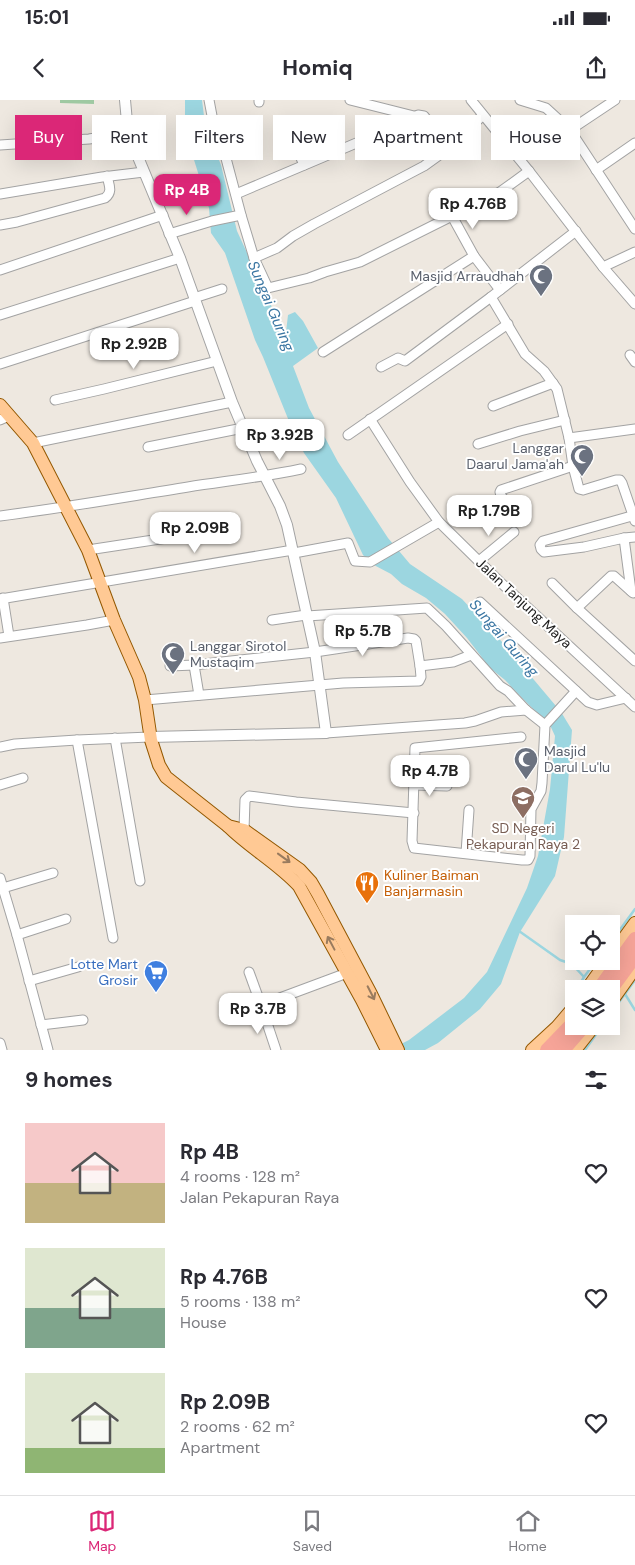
<!DOCTYPE html>
<meta charset="utf-8">
<style>
body{margin:0;font-family:"DM Sans",sans-serif;background:#f7f7f7;color:#2b2b33;height:100vh;display:flex;flex-direction:column;font-size:19px;white-space:nowrap}
*{box-sizing:border-box;margin:0}
p{font-size:16px;color:#7c7c81}
.icon{flex:none;width:28px;height:28px;fill:none;stroke:currentColor;stroke-width:2;stroke-linecap:round;stroke-linejoin:round}
.map{position:relative;height:950px;overflow:hidden}
.side{display:flex;flex-direction:column;background:#fff;flex:1}
.side>*{flex:none}
.guide{position:absolute;left:15px;top:15px;width:605px;height:45px;display:flex;gap:10px}
.fabs{position:absolute;left:565px;top:815px;display:grid;gap:10px}
.fabs a{display:grid;place-items:center;width:55px;height:55px;border-radius:0px;background:#fff;box-shadow:0 5px 20px #0002;font-size:25px}
.price{position:absolute;translate:-50% -42px;padding:0 11px;border-radius:10px;background:#fff;color:#222;font-size:16px;line-height:32px;filter:drop-shadow(0 1px 2px #0008)}
.price::after{content:'';position:absolute;left:50%;top:30px;width:15px;height:11px;margin-left:-8px;background:inherit;clip-path:polygon(0 0,100% 0,50% 100%)}
.price.on{background:#db2777;color:#fff}
ul{padding:0;list-style:none}
li{display:flex;align-items:center;gap:15px;height:125px;padding:0 25px}
li span{display:grid;place-items:center;flex:none;width:140px;height:100px;border-radius:0px;color:#555}
li>.icon{margin-inline-start:auto}
span .icon{width:60px;height:60px;fill:#fffc;stroke-width:1}
li b{font-size:21px}
h2{display:flex;justify-content:space-between;align-items:center;height:60px;padding:0 25px;font-size:21px}
.chip{padding:0 18px;border-radius:0px;background:#fff;box-shadow:0 5px 20px #0002;font-size:18px;line-height:45px}
.chip.on{background:#db2777;color:#fff}
.status{display:flex;justify-content:space-between;align-items:center;height:35px;padding:0 25px;background:#fff;direction:ltr}
.status svg{height:14px;fill:currentColor}
header{display:flex;justify-content:space-between;align-items:center;height:65px;padding:0 25px;background:#fff;font-size:22px;font-weight:700}
.tab-bar{display:flex;justify-content:space-around;align-items:center;height:70px;border-top:1px solid #e1e1e2;background:#fff;font-size:14px;color:#7c7c81}
.tab-bar a{display:grid;justify-items:center;gap:2px}
.tab-bar .on{color:#db2777}
.map>svg:first-child{display:block}
.cemetery{fill:#9fc9a2}
.water{fill:#9cd6e0}
.lines{fill:none;stroke-linecap:round;stroke-linejoin:round}
.stream{stroke:#9cd6e0;stroke-width:2.5}
.minor-casing{stroke:#a3a3a3;stroke-width:11}
.tertiary-casing{stroke:#a3a3a3;stroke-width:12}
.primary-casing{stroke:#935800;stroke-width:14}
.trunk-casing{stroke:#e5146b;stroke-width:16}
.minor{stroke:#fff;stroke-width:9}
.tertiary{stroke:#fff;stroke-width:10}
.primary{stroke:#ffc994;stroke-width:12}
.trunk{stroke:#f6a498;stroke-width:14}
.oneway{stroke:#997b5e}
.labels{text-anchor:middle;stroke-width:4;stroke-linejoin:round;paint-order:stroke}
.worship-label{font-size:14px;fill:#5b616d;stroke:#fff;text-anchor:end}
.street-label{font-size:14px;fill:#1c1c1c;stroke:#fff}
.education-label{font-size:14px;fill:#785e54;stroke:#fff}
.food-label{font-size:14px;fill:#c56008;stroke:#fff;text-anchor:start}
.shop-label{font-size:14px;fill:#366cbe;stroke:#fff;text-anchor:end}
.water-label{font-size:15px;font-style:italic;fill:#3c77a3;stroke:#fff}
</style>
<div class="status"><b>15:01</b><svg viewBox="0 0 49 12"><path d="M0 12V9h3v3zM5 12V6h3v6zM10 12V3h3v9zM15 12V0h3v12zM26 1h20v11H26zM47 4h2v5h-2z"/></svg></div>
<header><svg class="icon" aria-label="back" viewBox="0 0 24 24"><path d="M15 5l-7 7 7 7"/></svg>Homiq<svg class="icon" aria-label="share" viewBox="0 0 24 24"><path d="M12 15V3M7 8l5-5 5 5M5 13v7h14v-7"/></svg></header>
<div class="map">
<svg width="635" height="950" viewBox="0 0 635 950">
<rect width="100%" height="100%" fill="#eee8e0"/>
<path class="cemetery" d="M60 0H94V4L60 3Z"/>
<path class="water" d="M185 0H202L205 24 221 65 237 131 271 205 280 235 286 232 288 215 295 212 303 221 318 248 293 266 309 308 338 362 388 438 410 464 462 499 503 543 561 612 572 630 564 737 555 776 520 832 501 884 480 909 438 943 425 950H389L409 940 464 898 487 872 527 788 538 756 550 689 555 636 549 623 529 605 505 580 490 568 467 538 445 514 426 498 402 484 391 474 372 464 363 455 336 398 304 353 293 331 263 257 255 240 225 153 211 133 209 108 190 47 185 22Z"/>
<g class="lines">
<g class="stream">
<path d="M519 831 560 860 572 864 584 877"/>
<path d="M611 842 635 809"/>
<path d="M577 889 584 877 596 861"/>
<path d="M625 894 635 910"/>
<path d="M567 906 574 895"/>
<path d="M611 913 635 880"/>
<path d="M585 950 602 926"/>
</g>
<g class="minor-casing">
<g id="minor">
<path d="M209 0 213 21 223 47 241 115 254 158 268 188 309 178 325 172 360 162 500 92 529 71"/>
<path d="M350 0 414 16"/>
<path d="M471 0 529 71 603 167 635 152"/>
<path d="M520 0 546 8 570 30 635 129"/>
<path d="M259 2V0"/>
<path d="M286 23 304 65"/>
<path d="M570 30 615 0"/>
<path d="M0 45 89 39 128 33"/>
<path d="M596 70 635 43"/>
<path d="M0 94 102 77 144 72"/>
<path d="M236 94 380 33 418 15 424 16 449 48"/>
<path d="M452 116 474 156"/>
<path d="M0 125 17 122 105 98C113 92 109 85 107 76"/>
<path d="M576 131 491 197 525 254 544 271 557 289 569 338 573 366 579 389 583 390 616 380H620L622 383 635 421"/>
<path d="M169 134 212 121 241 115"/>
<path d="M254 158 277 148 293 136 314 124 424 66 449 48 482 16"/>
<path d="M603 167 635 204"/>
<path d="M0 170 163 115"/>
<path d="M194 198 222 189"/>
<path d="M0 215 180 158"/>
<path d="M323 252 474 156 500 190"/>
<path d="M630 255 635 262"/>
<path d="M0 264 195 201"/>
<path d="M381 267 398 258 405 261 491 197"/>
<path d="M55 300 104 289 217 261"/>
<path d="M493 306 553 283"/>
<path d="M370 319 410 382 439 422 499 481 635 607"/>
<path d="M0 320 9 316"/>
<path d="M348 335 508 224"/>
<path d="M569 338 635 329"/>
<path d="M33 343 232 302"/>
<path d="M478 344 520 331 565 320"/>
<path d="M148 347 243 328"/>
<path d="M0 416C63 408 125 397 188 387 226 381 264 377 301 369"/>
<path d="M522 418 501 396 500 392 501 390 573 366"/>
<path d="M624 438 635 437"/>
<path d="M88 450 173 437"/>
<path d="M294 453 348 443 355 461 370 462 439 422"/>
<path d="M479 461 514 432"/>
<path d="M552 483 577 508"/>
<path d="M631 491 624 438 584 447 544 452 541 449 540 445 543 441 635 415"/>
<path d="M633 493 614 476H611L577 508 635 561"/>
<path d="M3 498 9 536"/>
<path d="M0 499 293 450"/>
<path d="M480 502 588 602 597 605 626 598"/>
<path d="M307 516 427 508 446 526 500 586 508 591 526 610 545 625"/>
<path d="M272 520 306 515"/>
<path d="M0 538 87 525 114 520"/>
<path d="M194 565 199 595"/>
<path d="M170 566 194 565 315 552 408 538 414 539 416 541 420 566 453 562 471 555"/>
<path d="M145 600 343 583 419 581 421 577 420 566"/>
<path d="M326 633 465 623 475 621 501 612 526 610"/>
<path d="M521 637 415 648 412 741 414 748 522 760H528L530 756 531 709 541 691 542 683 545 625 576 591"/>
<path d="M115 638 140 781"/>
<path d="M77 640 113 838"/>
<path d="M0 647 15 644 77 640 150 637"/>
<path d="M0 685 23 678"/>
<path d="M414 685 447 686"/>
<path d="M244 730 245 700 249 696 296 702 414 713"/>
<path d="M466 753 469 710"/>
<path d="M0 778 17 835 48 950"/>
<path d="M3 788 53 773"/>
<path d="M17 835 66 819"/>
<path d="M249 872 261 905"/>
<path d="M29 881 78 867"/>
<path d="M41 925 83 920"/>
<path d="M0 943 2 950"/>
<path d="M276 950 261 905 347 873"/>
</g>
</g>
<g class="tertiary-casing">
<path id="tertiary" d="M125 0 128 33 180 158 232 302 257 361 280 406 287 425 315 552 326 633 150 637"/>
</g>
<g class="primary-casing">
<g id="primary">
<path d="M0 305 33 343 88 450 114 520 139 577 145 600 151 640 159 665 166 677 228 726 244 730 300 770 311 782 318 794 371 894 398 950"/>
<path d="M228 726C250 748 278 763 299 786L362 900 387 950"/>
<path d="M611 856 635 823"/>
<path d="M587 889 607 861"/>
<path d="M611 902 635 868"/>
<path d="M532 950 557 927 574 907"/>
<path d="M575 950 594 926"/>
</g>
</g>
<g class="trunk-casing">
<g id="trunk">
<path d="M599 889 635 839"/>
<path d="M611 889 635 856"/>
<path d="M547 950 574 922"/>
<path d="M563 950 584 926"/>
</g>
</g>
<use href="#minor" class="minor"/>
<use href="#tertiary" class="tertiary"/>
<use href="#primary" class="primary"/>
<use href="#trunk" class="trunk"/>
</g>
<defs><path id="oneway-shaft" d="M-6 0H5M1.5-3L5.5 0L1.5 3" fill="none" stroke-width="1.6" stroke-linecap="round" stroke-linejoin="round" transform="scale(1.25)"/></defs>
<g class="oneway">
<use href="#oneway-shaft" transform="translate(284 758) rotate(36)"/>
<use href="#oneway-shaft" transform="translate(331 843) rotate(-118)"/>
<use href="#oneway-shaft" transform="translate(371 893) rotate(63)"/>
</g>
<defs>
<g id="mosque-pin" transform="scale(1.25)"><path d="M0 17L-7.5 6A9.5 9.5 0 1 1 7.5 6Z" fill="#6b7280" stroke="#fff"/><path d="M3.5-4.9A6 6 0 1 0 3.5 4.9A5 5 0 1 1 3.5-4.9Z" fill="#fff"/></g>
<g id="school-pin" transform="scale(1.25)"><path d="M0 17L-7.5 6A9.5 9.5 0 1 1 7.5 6Z" fill="#8d6e63" stroke="#fff"/><path d="M0-5L7-2L0 1L-7-2ZM-4 1L0 2.5L4 1V4Q0 6-4 4Z" fill="#fff"/></g>
<g id="restaurant-pin" transform="scale(1.25)"><path d="M0 17L-7.5 6A9.5 9.5 0 1 1 7.5 6Z" fill="#e8710a" stroke="#fff"/><path d="M-5-6h1v4h1v-4h1v4h1v-4h1v5L-1.5 .5V6h-2V.5L-5-1ZM5-6V6H3V1.5H1.5Q1.5-4 5-6Z" fill="#fff"/></g>
<g id="supermarket-pin" transform="scale(1.25)"><path d="M0 17L-7.5 6A9.5 9.5 0 1 1 7.5 6Z" fill="#3f7fe0" stroke="#fff"/><path d="M-6-5.5h2.5l.6 2H6L4.5 2H-2.5L-4.4-4H-6ZM-1.5 3.2a1.3 1.3 0 1 0 .1 0ZM3 3.2a1.3 1.3 0 1 0 .1 0Z" fill="#fff"/></g>
</defs>
<g fill-rule="evenodd">
<use href="#mosque-pin" x="541" y="176"/>
<use href="#mosque-pin" x="582" y="356"/>
<use href="#mosque-pin" x="173" y="554"/>
<use href="#mosque-pin" x="526" y="659"/>
<use href="#school-pin" x="523" y="698"/>
<use href="#restaurant-pin" x="367" y="783"/>
<use href="#supermarket-pin" x="156" y="872"/>
</g>
<g class="labels">
<g class="worship-label">
<text x="524" y="181">Masjid Arraudhah</text>
<text x="564" y="353">Langgar<tspan x="564" dy="16">Daarul Jama'ah</tspan></text>
<text x="190" y="551" text-anchor="start">Langgar Sirotol<tspan x="190" dy="16">Mustaqim</tspan></text>
<text x="544" y="656" text-anchor="start">Masjid<tspan x="544" dy="16">Darul Lu'lu</tspan></text>
</g>
<g class="street-label">
<text transform="translate(524 503) rotate(43)" y="5">Jalan Tanjung Maya</text>
</g>
<g class="education-label">
<text x="523" y="733">SD Negeri<tspan x="523" dy="16">Pekapuran Raya 2</tspan></text>
</g>
<g class="food-label">
<text x="384" y="780">Kuliner Baiman<tspan x="384" dy="16">Banjarmasin</tspan></text>
</g>
<g class="shop-label">
<text x="138" y="869">Lotte Mart<tspan x="138" dy="16">Grosir</tspan></text>
</g>
<g class="water-label">
<text transform="translate(271 206) rotate(67)" y="5">Sungai Guring</text>
<text transform="translate(504 538) rotate(49)" y="5">Sungai Guring</text>
</g>
</g>
</svg>
<div class="fabs">
<a><svg class="icon" aria-label="locate" viewBox="0 0 24 24"><circle cx="12" cy="12" r="6"/><path d="M12 2v4M12 18v4M2 12h4M18 12h4"/></svg></a>
<a><svg class="icon" aria-label="layers" viewBox="0 0 24 24"><path d="M12 4l9 5-9 5-9-5zM3 14l9 5 9-5"/></svg></a>
</div>
<b class="price on" style="left:187px;top:116px">Rp 4B</b>
<b class="price" style="left:473px;top:130px">Rp 4.76B</b>
<b class="price" style="left:134px;top:270px">Rp 2.92B</b>
<b class="price" style="left:280px;top:361px">Rp 3.92B</b>
<b class="price" style="left:489px;top:437px">Rp 1.79B</b>
<b class="price" style="left:195px;top:454px">Rp 2.09B</b>
<b class="price" style="left:363px;top:557px">Rp 5.7B</b>
<b class="price" style="left:430px;top:697px">Rp 4.7B</b>
<b class="price" style="left:258px;top:935px">Rp 3.7B</b>
<div class="guide">
<a class="chip on">Buy</a>
<a class="chip">Rent</a>
<a class="chip">Filters</a>
<a class="chip">New</a>
<a class="chip">Apartment</a>
<a class="chip">House</a>
</div>
</div>
<section class="side">
<h2>9 homes<svg class="icon" aria-label="filters" viewBox="0 0 24 24"><path d="M4 7h16M4 17h16"/><circle cx="9" cy="7" r="2"/><circle cx="15" cy="17" r="2"/></svg></h2>
<ul>
<li><span style="background:linear-gradient(#f6c9c9 60%,#c2b280 0)"><svg class="icon" aria-label="home" viewBox="0 0 24 24"><path d="M3 11l9-7 9 7M6 9v11h12V9"/></svg></span><div><b>Rp 4B</b><p>4 rooms · 128 m²</p><p>Jalan Pekapuran Raya</p></div><svg class="icon" aria-label="heart" viewBox="0 0 24 24"><path d="M12 20l-8-8c-3-5 5-10 8-4 3-6 11-1 8 4z"/></svg></li>
<li><span style="background:linear-gradient(#dfe7d0 60%,#7fa58c 0)"><svg class="icon" aria-label="home" viewBox="0 0 24 24"><path d="M3 11l9-7 9 7M6 9v11h12V9"/></svg></span><div><b>Rp 4.76B</b><p>5 rooms · 138 m²</p><p>House</p></div><svg class="icon" aria-label="heart" viewBox="0 0 24 24"><path d="M12 20l-8-8c-3-5 5-10 8-4 3-6 11-1 8 4z"/></svg></li>
<li><span style="background:linear-gradient(#dfe7d0 75%,#8fb573 0)"><svg class="icon" aria-label="home" viewBox="0 0 24 24"><path d="M3 11l9-7 9 7M6 9v11h12V9"/></svg></span><div><b>Rp 2.09B</b><p>2 rooms · 62 m²</p><p>Apartment</p></div><svg class="icon" aria-label="heart" viewBox="0 0 24 24"><path d="M12 20l-8-8c-3-5 5-10 8-4 3-6 11-1 8 4z"/></svg></li>
</ul>
</section>
<nav class="tab-bar">
<a class="on"><svg class="icon" aria-label="map" viewBox="0 0 24 24"><path d="M3 6l6-2 6 2 6-2v14l-6 2-6-2-6 2zM9 4v14M15 6v14"/></svg>Map</a>
<a><svg class="icon" aria-label="saved" viewBox="0 0 24 24"><path d="M7 4h10v16l-5-4-5 4z"/></svg>Saved</a>
<a><svg class="icon" aria-label="home" viewBox="0 0 24 24"><path d="M3 11l9-7 9 7M6 9v11h12V9"/></svg>Home</a>
</nav>
